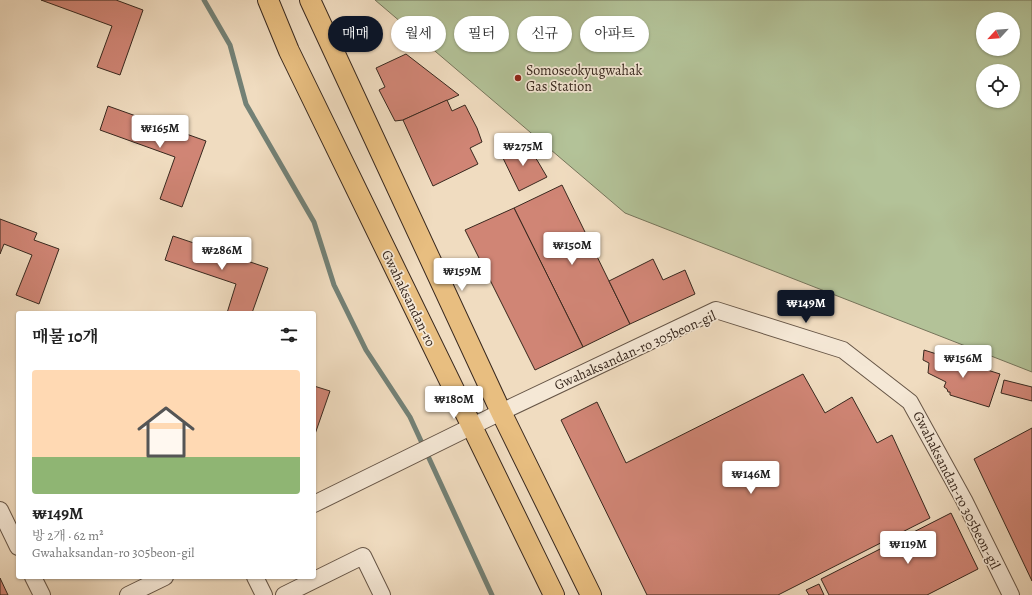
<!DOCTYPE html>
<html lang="ko">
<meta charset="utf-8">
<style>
body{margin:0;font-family:Alegreya,"Noto Serif KR",serif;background:#f6f6f6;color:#222;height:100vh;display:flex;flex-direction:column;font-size:15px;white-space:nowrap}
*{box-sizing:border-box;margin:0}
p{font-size:13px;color:#767676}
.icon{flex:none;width:22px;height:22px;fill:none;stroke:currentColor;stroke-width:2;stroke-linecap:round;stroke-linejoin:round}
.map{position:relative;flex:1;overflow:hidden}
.panel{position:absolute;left:16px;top:311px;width:300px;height:268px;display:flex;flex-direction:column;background:#fff;border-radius:4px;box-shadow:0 1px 3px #0004}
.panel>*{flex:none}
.hud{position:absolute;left:328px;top:16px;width:380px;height:36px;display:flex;gap:8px}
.needle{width:26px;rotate:244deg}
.buttons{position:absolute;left:976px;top:12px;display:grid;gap:8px}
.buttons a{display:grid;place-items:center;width:44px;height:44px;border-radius:50%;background:#fff;box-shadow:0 1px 3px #0004;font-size:20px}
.price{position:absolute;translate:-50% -34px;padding:0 9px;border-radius:4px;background:#fff;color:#222;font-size:13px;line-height:26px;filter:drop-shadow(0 1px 2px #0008)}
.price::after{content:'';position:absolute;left:50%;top:24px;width:12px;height:9px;margin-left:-6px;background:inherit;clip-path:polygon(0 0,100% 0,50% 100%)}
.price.current{background:#111827;color:#fff}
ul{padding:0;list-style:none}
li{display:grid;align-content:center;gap:8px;height:212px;padding:0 16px}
li span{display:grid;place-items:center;height:124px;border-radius:4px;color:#555}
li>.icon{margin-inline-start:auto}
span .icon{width:72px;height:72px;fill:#fffc;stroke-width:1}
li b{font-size:17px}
h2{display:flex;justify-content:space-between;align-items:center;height:48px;padding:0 16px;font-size:17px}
.pill{padding:0 14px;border-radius:18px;background:#fff;box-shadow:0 1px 3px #0004;font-size:14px;line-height:36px}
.pill.current{background:#111827;color:#fff}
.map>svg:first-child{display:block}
.green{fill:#b3c298;stroke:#76755b;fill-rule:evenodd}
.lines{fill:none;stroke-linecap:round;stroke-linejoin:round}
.stream{stroke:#738176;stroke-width:5}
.building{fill:#d08575;stroke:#38281e}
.minor-casing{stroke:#665546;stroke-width:18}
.major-casing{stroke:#38281e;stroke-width:22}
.minor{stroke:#f5e8d6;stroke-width:16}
.major{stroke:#e8be80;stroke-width:20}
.poi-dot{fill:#8f2418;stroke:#f5e8d6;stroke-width:1.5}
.labels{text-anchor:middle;stroke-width:3.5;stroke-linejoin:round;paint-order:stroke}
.poi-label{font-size:14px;fill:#38281e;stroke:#f5e8d6;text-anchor:start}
.street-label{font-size:14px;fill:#38281e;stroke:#f5e8d6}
</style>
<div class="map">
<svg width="1032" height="595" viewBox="0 0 1032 595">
<rect width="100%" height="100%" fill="#f0dcc0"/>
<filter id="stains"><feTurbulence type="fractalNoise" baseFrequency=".005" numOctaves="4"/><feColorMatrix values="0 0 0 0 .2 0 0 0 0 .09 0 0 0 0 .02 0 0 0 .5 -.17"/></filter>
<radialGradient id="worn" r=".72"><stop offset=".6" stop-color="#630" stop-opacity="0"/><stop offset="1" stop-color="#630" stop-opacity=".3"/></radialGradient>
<path class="green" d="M375 0H1032V372L625 213ZM983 19H1013V49H983ZM983 71H1013V101H983Z"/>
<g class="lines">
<path class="stream" d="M204 0 230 45 246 104 314 222 334 285 366 350 410 417 492 595"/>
</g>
<g class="building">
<path d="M41 0H116L143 10 120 75 97 67 112 26Z"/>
<path d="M406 54 459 95 403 120 395 121 379 90 385 87 376 68Z"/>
<path d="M447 100 452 111 465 105 477 128 482 142 470 148 478 164 433 186 403 120Z"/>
<path d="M108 106 206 141 182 207 160 199 175 157 100 130Z"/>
<path d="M521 144 537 160 547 177 519 191 501 154Z"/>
<path d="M562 185 630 324 583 347 514 208Z"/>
<path d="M514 208 583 347 535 370 465 230Z"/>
<path d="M0 219 37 233 34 240 59 249 39 304 16 295 32 255 4 244 0 254Z"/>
<path d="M173 236 268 268 252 313H227L236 284 165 260Z"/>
<path d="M653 259 663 280 685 270 695 294 630 324 609 281Z"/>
<path d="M924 350 1000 374 989 407 950 395V392H948L947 389 944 387 946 382 928 373 929 363 923 360Z"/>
<path d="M803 374 825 413 852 397 877 443 892 435 930 518 778 595H647L561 420 597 402 626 463Z"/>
<path d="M1004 380 1032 387V401L1001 393Z"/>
<path d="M314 386 330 391 314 437Z"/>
<path d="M1032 428V581L974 459Z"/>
<path d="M951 513 978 569 927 595H829L821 579Z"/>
<path d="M0 578 8 595H0Z"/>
<path d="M819 584 824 595H809L806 590Z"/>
</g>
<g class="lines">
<g class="minor-casing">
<g id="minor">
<path d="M314 504 501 412 716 310 843 350 910 402 964 500 1011 595"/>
<path d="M0 510 18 547"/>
<path d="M33 577 42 595"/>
<path d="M255 577 264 595"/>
<path d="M128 595 165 577"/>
<path d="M284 595 363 556 382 595"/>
</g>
</g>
<g class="major-casing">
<g id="major">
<path d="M268 0 289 51 554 595"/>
<path d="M310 0 501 412 591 595"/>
</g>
</g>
<use href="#minor" class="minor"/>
<use href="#major" class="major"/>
</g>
<circle class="poi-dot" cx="518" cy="78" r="4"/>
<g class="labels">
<g class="poi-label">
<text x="526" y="75">Somoseokyugwahak<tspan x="526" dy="16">Gas Station</tspan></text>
</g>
<g class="street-label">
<text transform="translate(409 298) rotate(64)" y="5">Gwahaksandan-ro</text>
<text transform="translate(635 350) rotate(-24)" y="5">Gwahaksandan-ro 305beon-gil</text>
<text transform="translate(957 490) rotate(63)" y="5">Gwahaksandan-ro 305beon-gil</text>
</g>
</g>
<rect width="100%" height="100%" filter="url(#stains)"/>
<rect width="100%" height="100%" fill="url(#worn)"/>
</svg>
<div class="buttons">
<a><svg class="needle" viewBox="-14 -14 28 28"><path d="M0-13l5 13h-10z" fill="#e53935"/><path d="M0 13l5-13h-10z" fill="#767676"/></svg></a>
<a><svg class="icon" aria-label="locate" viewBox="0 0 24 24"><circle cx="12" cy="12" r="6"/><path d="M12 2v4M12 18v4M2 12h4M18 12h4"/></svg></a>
</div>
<b class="price" style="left:160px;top:149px">₩165M</b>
<b class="price" style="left:523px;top:167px">₩275M</b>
<b class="price" style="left:572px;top:266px">₩150M</b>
<b class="price" style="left:222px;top:271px">₩286M</b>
<b class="price" style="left:462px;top:292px">₩159M</b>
<b class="price current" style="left:806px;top:324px">₩149M</b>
<b class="price" style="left:963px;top:379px">₩156M</b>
<b class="price" style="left:454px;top:420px">₩180M</b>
<b class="price" style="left:751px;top:495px">₩146M</b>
<b class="price" style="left:908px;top:565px">₩119M</b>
<div class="hud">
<a class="pill current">매매</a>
<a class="pill">월세</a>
<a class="pill">필터</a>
<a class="pill">신규</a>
<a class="pill">아파트</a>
</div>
<section class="panel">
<h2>매물 10개<svg class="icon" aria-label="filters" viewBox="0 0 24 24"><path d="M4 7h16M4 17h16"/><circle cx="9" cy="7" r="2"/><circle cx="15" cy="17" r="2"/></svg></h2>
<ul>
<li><span style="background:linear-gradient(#ffd9b3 70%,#8fb573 0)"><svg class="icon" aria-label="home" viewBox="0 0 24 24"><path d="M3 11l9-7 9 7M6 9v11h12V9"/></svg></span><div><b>₩149M</b><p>방 2개 · 62 m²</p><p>Gwahaksandan-ro 305beon-gil</p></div></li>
</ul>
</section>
</div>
